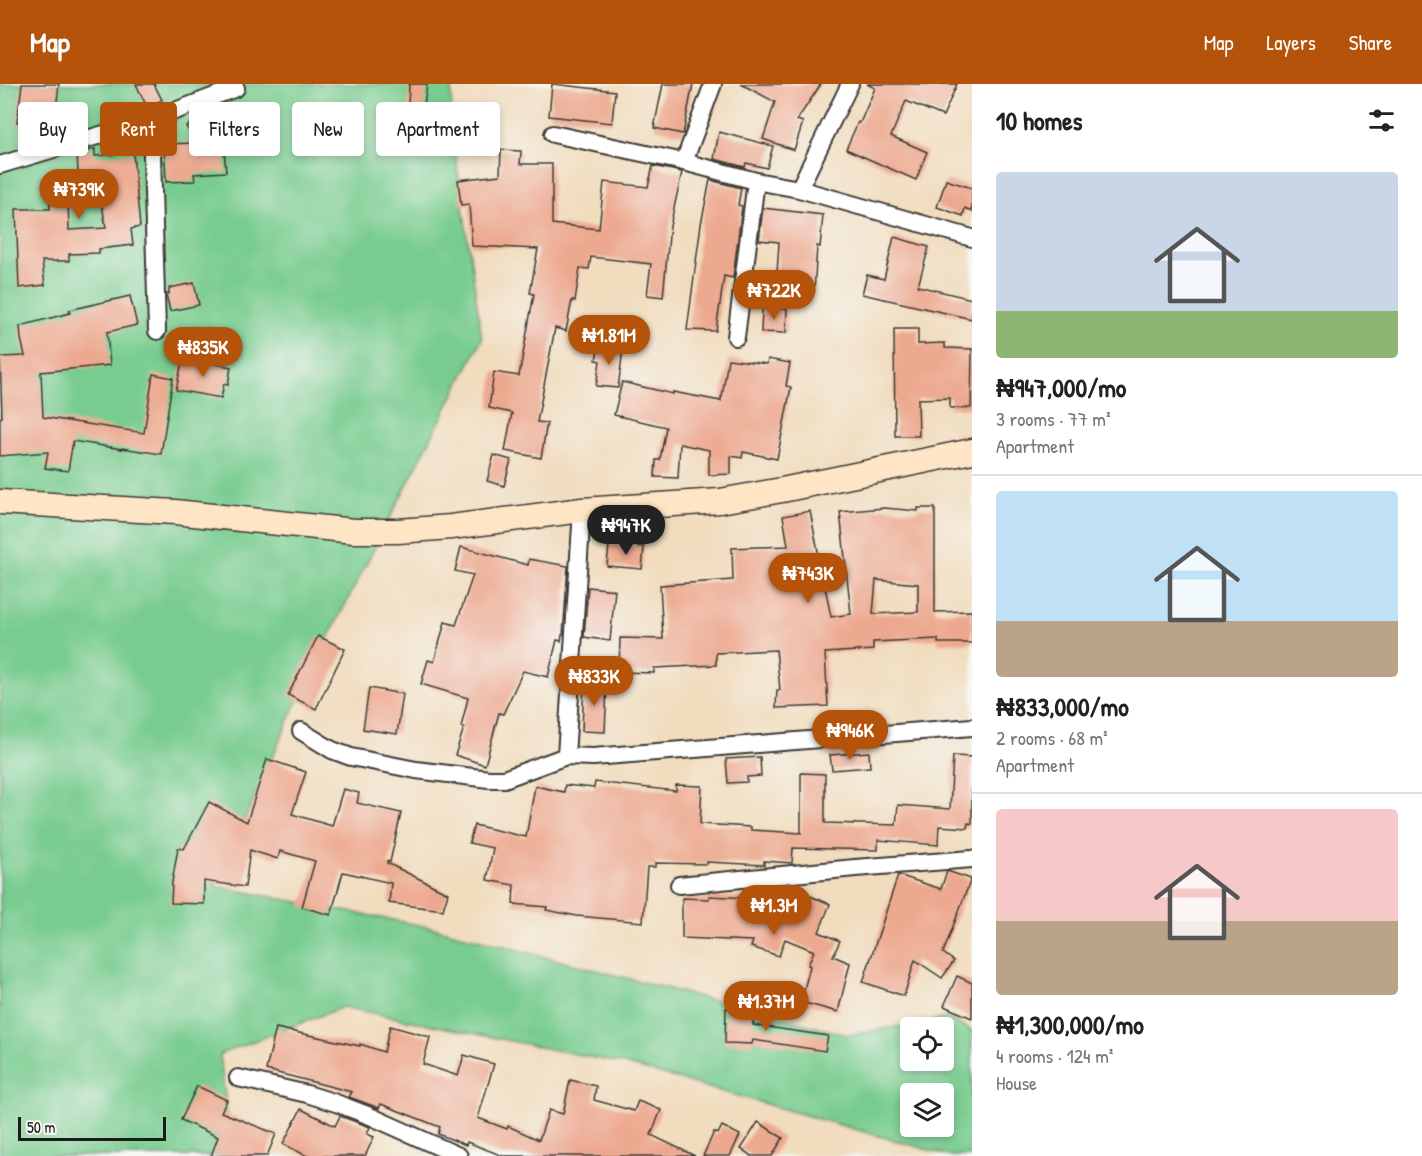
<!DOCTYPE html>
<meta charset="utf-8">
<style>
body{margin:0;font-family:"Patrick Hand",sans-serif;background:#f6f6f6;color:#222;height:100vh;display:flex;flex-direction:column;font-size:22px;white-space:nowrap}
*{box-sizing:border-box;margin:0}
p{font-size:20px;color:#767676}
.icon{flex:none;width:33px;height:33px;fill:none;stroke:currentColor;stroke-width:2;stroke-linecap:round;stroke-linejoin:round}
.map{position:relative;flex:1;overflow:hidden}
.sheet{display:flex;flex-direction:column;background:#fff;width:450px}
.sheet>*{flex:none}
.banner{position:absolute;left:18px;top:18px;width:570px;height:54px;display:flex;gap:12px}
.buttons{position:absolute;left:900px;top:933px;display:grid;gap:12px}
.buttons a{display:grid;place-items:center;width:54px;height:54px;border-radius:6px;background:#fff;box-shadow:0 3px 9px #0003;font-size:30px}
.scale{position:absolute;left:18px;bottom:15px;width:148px;box-sizing:border-box;padding-left:6px;border:3px solid #1c1c1c;border-top:0;font-size:16px;line-height:21px;white-space:nowrap;color:#1c1c1c;-webkit-text-stroke:4px #f6f6f2;paint-order:stroke}
.price{position:absolute;translate:-50% -51px;padding:0 14px;border-radius:21px;background:#b45309;color:#fff;font-size:20px;line-height:39px;filter:drop-shadow(0 2px 3px #0008)}
.price::after{content:'';position:absolute;left:50%;top:36px;width:18px;height:14px;margin-left:-9px;background:inherit;clip-path:polygon(0 0,100% 0,50% 100%)}
.price.on{background:#222;color:#fff}
ul{padding:0;list-style:none}
li{display:grid;align-content:center;gap:12px;height:318px;padding:0 24px}
li+li{border-top:2px solid #e0e0e0}
li span{display:grid;place-items:center;height:186px;border-radius:6px;color:#555}
li>.icon{margin-inline-start:auto}
span .icon{width:108px;height:108px;fill:#fffc;stroke-width:1}
li b{font-size:26px}
h2{display:flex;justify-content:space-between;align-items:center;height:72px;padding:0 24px;font-size:26px}
.chip{padding:0 21px;border-radius:6px;background:#fff;box-shadow:0 3px 9px #0003;font-size:21px;line-height:54px}
.chip.on{background:#b45309;color:#fff}
header{display:flex;align-items:center;gap:36px;box-sizing:border-box;height:84px;padding:0 30px;background:#b45309;color:#fff}
header strong{font-size:28px}
nav{display:flex;gap:33px;margin-inline-start:auto;font-size:21px}
main{display:flex;flex:1;min-height:0}
.map>svg:first-child{display:block}
.green{fill:#78cc8f;stroke:#4a7456;stroke-width:1.5;fill-rule:evenodd}
.building{fill:#eda98f;fill-rule:evenodd}
.lines{fill:none;stroke-linecap:round;stroke-linejoin:round}
.minor-casing{stroke:#3c3934;stroke-width:20}
.secondary-casing{stroke:#3c3934;stroke-width:27}
.minor{stroke:#fff;stroke-width:16}
.secondary{stroke:#fde5c5;stroke-width:24}
</style>
<header>
<strong>Map</strong>
<nav><a>Map</a><a>Layers</a><a>Share</a></nav>
</header>
<main>
<div class="map">
<svg width="972" height="1072" viewBox="0 0 972 1072">
<rect width="100%" height="100%" fill="#f6f6f2"/>
<filter id="ink" filterUnits="userSpaceOnUse"><feTurbulence type="fractalNoise" baseFrequency=".0167" numOctaves="2"/><feDisplacementMap in="SourceGraphic" scale="12" xChannelSelector="R" yChannelSelector="G"/><feConvolveMatrix kernelMatrix="1 2 1 2 8 2 1 2 1" color-interpolation-filters="sRGB"/></filter>
<filter id="wash" filterUnits="userSpaceOnUse"><feTurbulence type="fractalNoise" baseFrequency=".008" numOctaves="4" result="noise"/><feDisplacementMap in="SourceGraphic" scale="24" xChannelSelector="R" yChannelSelector="G"/><feGaussianBlur stdDeviation="1.35" result="paint"/><feColorMatrix in="noise" values="0 0 0 0 0 0 0 0 0 0 0 0 0 0 0 0 0 1.4 0 .05"/><feComposite in="paint" operator="in"/></filter>
<g filter="url(#wash)">
<rect width="100%" height="100%" fill="#f1dcbd"/>
<path class="green" d="M0 0H451L452 46 482 255 310 589 215 802 434 844 847 951 948 934 972 947V1072H950L624 980 343 923 220 970 232 1072H0ZM910 944H944V976H910ZM910 1010H944V1042H910Z"/>
<g id="blocks">
<g class="building">
<path d="M22 0H59L54 42 17 38Z"/>
<path d="M136 0H154L162 16 147 23Z"/>
<path d="M409 0H427L417 70 406 68Z"/>
<path d="M552 0 615 7 612 39 549 32Z"/>
<path d="M663 0H693L683 50 654 44Z"/>
<path d="M741 0H821L797 36 803 38 794 66 763 55 775 18Z"/>
<path d="M867 0H957L943 32 906 17 891 52 927 68 916 96 846 65 858 38 860 39 875 4Z"/>
<path d="M205 32 224 65 226 88 194 90 195 97 166 98 164 60 196 59 186 42Z"/>
<path d="M719 48 773 62 767 84 746 79 745 83 714 75Z"/>
<path d="M95 65V72L133 69 140 143 131 145 133 161 99 165V169L69 170V177H42L45 201 19 204 16 125H50V116H68L69 146 106 144 102 121 104 120 101 88 78 89 77 69Z"/>
<path d="M501 66 521 67 520 80H552V140L599 145 604 98 648 103 653 82 682 88 670 142 663 213 647 211 651 180 591 173 589 185 580 184 575 217 572 216 566 247 555 244 537 338 547 339 541 374 505 367 512 329 489 324 494 288 519 292 534 210 530 209 538 165 472 162 469 120 461 121 458 96 500 91Z"/>
<path d="M710 96 741 104 738 121 742 122 733 194 724 192 716 247 687 246 701 140Z"/>
<path d="M946 96 972 104V127L965 124 963 132 937 123Z"/>
<path d="M763 124 823 131 820 163 817 162 814 209 776 206 779 158 759 156Z"/>
<path d="M894 153 929 163 918 202 972 215V235L862 210 867 191 884 195Z"/>
<path d="M194 199 199 221 170 227 166 210H169V204Z"/>
<path d="M130 212 137 241 107 248 110 281 41 288 43 333 144 349 153 290 173 294 161 370 122 364V365L73 357 68 387 45 384 48 368 0 372V334L2 333 0 273 25 272 21 255 20 242 70 229 69 226Z"/>
<path d="M762 225H787L786 249 761 248Z"/>
<path d="M894 245H918V260L945 259V264L972 265 971 324H950V314L918 315 919 352H895Z"/>
<path d="M599 261 623 265 618 304 596 302 600 277 596 276Z"/>
<path d="M183 273 231 283 228 301 224 300 221 314 176 306Z"/>
<path d="M728 275 767 280 768 275 790 279 786 302 791 303 777 375 743 368 742 374 731 372V390L709 391V366L680 360 678 394 655 393 656 376H660L666 343 614 331 622 298 673 310V308L721 317V313H722Z"/>
<path d="M494 371 511 376 504 402 487 397Z"/>
<path d="M884 424 918 427V424H935V528L972 527V559H938V555L873 558V566L825 569 828 622 776 624 777 606H780L776 566 716 569V581L654 584V589L619 588 620 554 663 555 660 501 733 496 732 464 788 462 783 432 810 427 831 533 851 530 840 428ZM876 496 918 500V528L873 530Z"/>
<path d="M609 460 644 463 642 485 607 482Z"/>
<path d="M461 463 528 481 529 475 568 482 563 551H562L561 557 557 556 548 593 523 587 503 630 499 629 485 681 455 671 464 644 461 643 468 614 421 600 428 576 434 578 445 538 456 541 473 491 455 487Z"/>
<path d="M588 503 615 506 610 557 584 553Z"/>
<path d="M318 552 345 565 316 625 288 611Z"/>
<path d="M584 599 607 600 605 648 582 647Z"/>
<path d="M369 604 403 610 397 650 363 645Z"/>
<path d="M869 668 870 683 832 686 830 671Z"/>
<path d="M953 672 972 673V740L968 739 967 744 939 742 938 761 878 756V766L793 764 792 779 764 777V781L707 778V780L655 779V783H647L643 838 577 832 546 826 547 823 513 820 514 801 487 796 493 764 469 759 474 741 526 753 535 702 564 708 565 701 594 704 595 698 676 707V701L702 702 700 740 751 743V746L801 749V689L825 690V739L896 741 898 721 950 725Z"/>
<path d="M760 673 761 692 747 693V698L728 699 726 675Z"/>
<path d="M267 675 306 688 292 730 332 742 343 705 359 709 357 719 401 729 390 778 387 777V779L448 809 443 826 389 819 391 799 343 788 331 831 302 823 315 777 280 767 278 775 250 766 245 803 204 797V820L171 819 172 798 178 764 184 765 209 718 247 738Z"/>
<path d="M947 787 971 795 943 869 954 877 942 894 915 876 904 912 863 898 898 791 941 805Z"/>
<path d="M769 809 801 820 805 810 830 820 819 848 840 857 833 872 850 879 838 928 801 918 810 882 808 881 814 867 785 855 779 872 751 863 753 857 682 854V814L709 815V812L767 815Z"/>
<path d="M957 892 972 899V934L944 922Z"/>
<path d="M726 924 754 925 753 941 828 952 825 967 753 956 752 960 725 959Z"/>
<path d="M390 942 430 953 423 980 458 992 464 971 494 980 478 1034 507 1045 508 1042 539 1056 549 1026 563 1030 570 996 596 1002 594 1016 634 1027 638 1017 661 1026 651 1051 695 1072H503L467 1058 466 1061 438 1050 440 1043 381 1020 379 1024 349 1013 352 1008 266 986 276 944 360 962V960L384 968Z"/>
<path d="M197 1002 227 1016 221 1028 276 1050 267 1072H211L218 1053 181 1036Z"/>
<path d="M301 1025 335 1042 340 1032 370 1043 367 1050 374 1053 365 1072H307L283 1060Z"/>
<path d="M758 1038 783 1054 772 1072H752L741 1065Z"/>
<path d="M722 1042 740 1051 730 1072H703L714 1048 718 1050Z"/>
</g>
</g>
</g>
<g filter="url(#ink)">
<use href="#blocks" fill-opacity="0" stroke="#3c3934" stroke-width="1.5"/>
<g class="lines">
<g class="minor-casing">
<g id="minor">
<path d="M151 36 157 247"/>
<path d="M553 50 684 78 756 97 799 105 972 154"/>
<path d="M684 78 713 0"/>
<path d="M0 81 151 36 236 4"/>
<path d="M799 105 850 0"/>
<path d="M736 253 756 97"/>
<path d="M301 647 332 666 351 673 416 686 489 695H504L566 672 593 673 972 643"/>
<path d="M566 672 582 426"/>
<path d="M679 801 855 784 972 775"/>
<path d="M238 994 307 1010 336 1019 370 1032 459 1072"/>
</g>
</g>
<g class="secondary-casing">
<path id="secondary" d="M0 418 175 428 354 447H398L451 443 582 426 720 417 782 406 972 367"/>
</g>
<use href="#minor" class="minor"/>
<use href="#secondary" class="secondary"/>
</g>
</g>
</svg>
<div class="buttons">
<a><svg class="icon" aria-label="locate" viewBox="0 0 24 24"><circle cx="12" cy="12" r="6"/><path d="M12 2v4M12 18v4M2 12h4M18 12h4"/></svg></a>
<a><svg class="icon" aria-label="layers" viewBox="0 0 24 24"><path d="M12 4l9 5-9 5-9-5zM3 14l9 5 9-5"/></svg></a>
</div>
<div class="scale">50 m</div>
<b class="price" style="left:79px;top:136px">₦739K</b>
<b class="price" style="left:774px;top:237px">₦722K</b>
<b class="price" style="left:609px;top:282px">₦1.81M</b>
<b class="price" style="left:203px;top:294px">₦835K</b>
<b class="price on" style="left:626px;top:472px">₦947K</b>
<b class="price" style="left:808px;top:520px">₦743K</b>
<b class="price" style="left:594px;top:623px">₦833K</b>
<b class="price" style="left:850px;top:677px">₦946K</b>
<b class="price" style="left:774px;top:852px">₦1.3M</b>
<b class="price" style="left:766px;top:948px">₦1.37M</b>
<div class="banner">
<a class="chip">Buy</a>
<a class="chip on">Rent</a>
<a class="chip">Filters</a>
<a class="chip">New</a>
<a class="chip">Apartment</a>
</div>
</div>
<section class="sheet">
<h2>10 homes<svg class="icon" aria-label="filters" viewBox="0 0 24 24"><path d="M4 7h16M4 17h16"/><circle cx="9" cy="7" r="2"/><circle cx="15" cy="17" r="2"/></svg></h2>
<ul>
<li><span style="background:linear-gradient(#c9d6e8 75%,#8fb573 0)"><svg class="icon" aria-label="home" viewBox="0 0 24 24"><path d="M3 11l9-7 9 7M6 9v11h12V9"/></svg></span><div><b>₦947,000/mo</b><p>3 rooms · 77 m²</p><p>Apartment</p></div></li>
<li><span style="background:linear-gradient(#bfe0f5 70%,#b9a48a 0)"><svg class="icon" aria-label="home" viewBox="0 0 24 24"><path d="M3 11l9-7 9 7M6 9v11h12V9"/></svg></span><div><b>₦833,000/mo</b><p>2 rooms · 68 m²</p><p>Apartment</p></div></li>
<li><span style="background:linear-gradient(#f6c9c9 60%,#b9a48a 0)"><svg class="icon" aria-label="home" viewBox="0 0 24 24"><path d="M3 11l9-7 9 7M6 9v11h12V9"/></svg></span><div><b>₦1,300,000/mo</b><p>4 rooms · 124 m²</p><p>House</p></div></li>
</ul>
</section>
</main>
